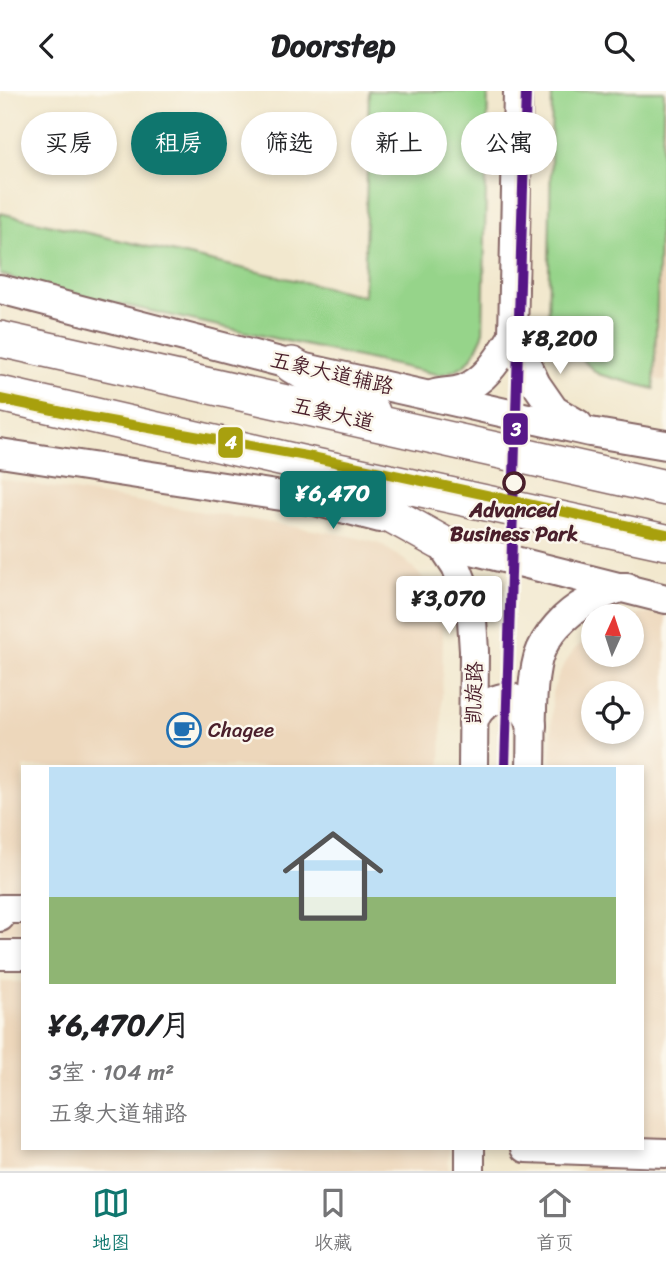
<!DOCTYPE html>
<html lang="zh">
<meta charset="utf-8">
<style>
body{margin:0;font-family:Sriracha,"LXGW WenKai TC",sans-serif;background:#f2f2f2;color:#202124;height:100vh;display:flex;flex-direction:column;font-size:26px;white-space:nowrap}
*{box-sizing:border-box;margin:0}
p{font-size:23px;color:#757577}
.icon{flex:none;width:38px;height:38px;fill:none;stroke:currentColor;stroke-width:2;stroke-linecap:round;stroke-linejoin:round}
.map{position:relative;flex:1;overflow:hidden}
.sheet{position:absolute;left:21px;top:674px;width:623px;height:385px;display:flex;flex-direction:column;background:#fff;border-radius:0px;box-shadow:0 4px 10px #0003}
.sheet>*{flex:none}
.top-card{position:absolute;left:21px;top:21px;width:625px;height:63px;display:flex;gap:14px}
.needle{width:46px;rotate:3deg}
.tools{position:absolute;left:581px;top:513px;display:grid;gap:14px}
.tools a{display:grid;place-items:center;width:63px;height:63px;border-radius:50%;background:#fff;box-shadow:0 4px 10px #0003;font-size:35px}
.price{position:absolute;translate:-50% -60px;padding:0 16px;border-radius:7px;background:#fff;color:#222;font-size:23px;line-height:46px;filter:drop-shadow(0 2px 4px #0008)}
.price::after{content:'';position:absolute;left:50%;top:42px;width:21px;height:16px;margin-left:-10px;background:inherit;clip-path:polygon(0 0,100% 0,50% 100%)}
.price.on{background:#0f766e;color:#fff}
ul{padding:0;list-style:none}
li{display:grid;align-content:center;gap:14px;height:371px;padding:0 28px}
li span{display:grid;place-items:center;height:217px;border-radius:0px;color:#555}
li>.icon{margin-inline-start:auto}
span .icon{width:126px;height:126px;fill:#fffc;stroke-width:1}
li b{font-size:30px}
.tag{padding:0 24px;border-radius:32px;background:#fff;box-shadow:0 4px 10px #0003;font-size:24px;line-height:63px}
.tag.on{background:#0f766e;color:#fff}
header{display:flex;justify-content:space-between;align-items:center;height:91px;padding:0 28px;background:#fff;font-size:32px;font-weight:700}
.menu{display:flex;justify-content:space-around;align-items:center;height:98px;border-top:2px solid #e0e0e0;background:#fff;font-size:19px;color:#757577}
.menu a{display:grid;justify-items:center;gap:4px}
.menu .on{color:#0f766e}
.map>svg:first-child{display:block}
.built{fill:#edd7bb;fill-rule:evenodd}
.green{fill:#96d48a;stroke:#707a5a;stroke-width:2}
.lines{fill:none;stroke-linecap:round;stroke-linejoin:round}
.minor-casing{stroke:#856564;stroke-width:32}
.major-casing{stroke:#856564;stroke-width:38}
.minor{stroke:#fff;stroke-width:28}
.major{stroke:#fff;stroke-width:35}
.metro-1-casing{stroke:#fbf7ec;stroke-width:16}
.metro-2-casing{stroke:#fbf7ec;stroke-width:16}
.metro-1{stroke:#571887;stroke-width:10}
.metro-2{stroke:#a8a00f;stroke-width:10}
.stop-dot{fill:#fbf7ec;stroke:#4a1f2b;stroke-width:3.5}
.labels{text-anchor:middle;stroke-width:5;stroke-linejoin:round;paint-order:stroke}
.street-label{font-size:21px;fill:#4a1f2b;stroke:#fbf7ec}
.stop-label{font-size:21px;font-weight:bold;fill:#4a1f2b;stroke:#fbf7ec}
.poi-label{font-size:21px;fill:#4a1f2b;stroke:#fbf7ec;text-anchor:start}
.line-badge{stroke:#fbf7ec;stroke-width:2.5}
.badge-label{font-size:19px;text-anchor:middle;font-weight:bold;fill:#fff}
</style>
<header><svg class="icon" aria-label="back" viewBox="0 0 24 24"><path d="M15 5l-7 7 7 7"/></svg>Doorstep<svg class="icon" aria-label="search" viewBox="0 0 24 24"><circle cx="10" cy="10" r="6"/><path d="M15 15l6 6"/></svg></header>
<div class="map">
<svg width="666" height="1080" viewBox="0 0 666 1080">
<rect width="100%" height="100%" fill="#fbf7ec"/>
<filter id="ink" filterUnits="userSpaceOnUse"><feTurbulence type="fractalNoise" baseFrequency=".0143" numOctaves="2"/><feDisplacementMap in="SourceGraphic" scale="14" xChannelSelector="R" yChannelSelector="G"/><feConvolveMatrix kernelMatrix="1 2 1 2 8 2 1 2 1" color-interpolation-filters="sRGB"/></filter>
<filter id="wash" filterUnits="userSpaceOnUse"><feTurbulence type="fractalNoise" baseFrequency=".00686" numOctaves="4" result="noise"/><feDisplacementMap in="SourceGraphic" scale="28" xChannelSelector="R" yChannelSelector="G"/><feGaussianBlur stdDeviation="1.57" result="paint"/><feColorMatrix in="noise" values="0 0 0 0 0 0 0 0 0 0 0 0 0 0 0 0 0 1.4 0 .05"/><feComposite in="paint" operator="in"/></filter>
<g filter="url(#wash)">
<rect width="100%" height="100%" fill="#f2e8ce"/>
<g class="built">
<path d="M664 0H666V290L654 288Z"/>
<path d="M0 388 350 445 380 453 406 470 427 491 439 516 443 541 441 675 23 676V841L0 842Z"/>
<path d="M640 523H666V1052L642 1051V676H551L552 601 561 579 573 560 593 542V564H632V525H630ZM593 602H632V640H593Z"/>
<path d="M0 891H23V1057H449L448 1080H0Z"/>
<path d="M596 1072 666 1074V1080H577Z"/>
</g>
<g class="green">
<path d="M369 0H488L483 244C471 270 469 276 440 284L29 193 0 183V122L364 205Z"/>
<path d="M552 0H664L654 298 598 283 548 238Z"/>
</g>
</g>
<g filter="url(#ink)">
<g class="lines">
<g class="minor-casing">
<g id="minor">
<path d="M518 0 513 245 536 293 554 319 578 333"/>
<path d="M0 198 292 274 590 341 666 354"/>
<path d="M435 303C444 301 455 301 463 298 487 289 500 265 513 245"/>
<path d="M0 362 315 410 380 427"/>
<path d="M421 443 440 451 666 508"/>
<path d="M440 451 456 475 471 513 474 560 473 676"/>
<path d="M473 632C477 622 480 616 491 611 516 599 522 613 532 634"/>
<path d="M531 676C532 645 530 596 538 567 545 544 566 522 587 511 597 505 610 501 622 496H627"/>
<path d="M0 826 1 818H23"/>
<path d="M0 864H23"/>
<path d="M526 1057 666 1062"/>
<path d="M470 1080V1057"/>
</g>
</g>
<g class="major-casing">
<g id="major">
<path d="M0 248 666 397"/>
<path d="M292 274 372 321"/>
<path d="M0 303 297 371 666 451"/>
<path d="M327 388 440 451"/>
</g>
</g>
<use href="#minor" class="minor"/>
<use href="#major" class="major"/>
<g class="metro-1-casing">
<path id="metro-1" d="M505 676 526 0"/>
</g>
<g class="metro-2-casing">
<path id="metro-2" d="M0 308 82 325 312 366 666 443"/>
</g>
<use href="#metro-1" class="metro-1"/>
<use href="#metro-2" class="metro-2"/>
</g>
</g>
<defs>
<g id="cafe-ring" transform="scale(1.75)"><circle r="9.5" fill="#fbf7ec" stroke="#1f6fb2" stroke-width="1.5"/><path d="M-5.5-4.5H6V0H3Q3 3.5 0 3.5H-2.5Q-5.5 3.5-5.5 0ZM3-3.2v2h1.7v-2ZM-6 4.5H4V6H-6Z" fill="#1f6fb2"/></g>
</defs>
<g fill-rule="evenodd">
<use href="#cafe-ring" x="184" y="639"/>
</g>
<circle class="stop-dot" cx="514" cy="392" r="10"/>
<g class="labels">
<g class="street-label">
<text transform="translate(332 282) rotate(13)" y="7">五象大道辅路</text>
<text transform="translate(333 323) rotate(13)" y="7">五象大道</text>
<text transform="translate(474 602) rotate(-89)" y="7">凯旋路</text>
</g>
<g class="stop-label">
<text x="514" y="426">Advanced<tspan x="514" dy="24">Business Park</tspan></text>
</g>
<g class="poi-label">
<text x="208" y="646">Chagee</text>
</g>
</g>
<g class="line-badge">
<rect x="502" y="321" width="27" height="34" rx="7" fill="#571887"/>
<rect x="217" y="335" width="27" height="33" rx="7" fill="#a8a00f"/>
</g>
<g class="badge-label">
<text x="516" y="345">3</text>
<text x="231" y="358">4</text>
</g>
</svg>
<div class="tools">
<a><svg class="needle" viewBox="-14 -14 28 28"><path d="M0-13l5 13h-10z" fill="#e53935"/><path d="M0 13l5-13h-10z" fill="#757577"/></svg></a>
<a><svg class="icon" aria-label="locate" viewBox="0 0 24 24"><circle cx="12" cy="12" r="6"/><path d="M12 2v4M12 18v4M2 12h4M18 12h4"/></svg></a>
</div>
<b class="price" style="left:560px;top:285px">¥8,200</b>
<b class="price on" style="left:333px;top:440px">¥6,470</b>
<b class="price" style="left:449px;top:545px">¥3,070</b>
<div class="top-card">
<a class="tag">买房</a>
<a class="tag on">租房</a>
<a class="tag">筛选</a>
<a class="tag">新上</a>
<a class="tag">公寓</a>
</div>
<section class="sheet">
<ul>
<li><span style="background:linear-gradient(#bfe0f5 60%,#8fb573 0)"><svg class="icon" aria-label="home" viewBox="0 0 24 24"><path d="M3 11l9-7 9 7M6 9v11h12V9"/></svg></span><div><b>¥6,470/月</b><p>3室 · 104 m²</p><p>五象大道辅路</p></div></li>
</ul>
</section>
</div>
<nav class="menu">
<a class="on"><svg class="icon" aria-label="map" viewBox="0 0 24 24"><path d="M3 6l6-2 6 2 6-2v14l-6 2-6-2-6 2zM9 4v14M15 6v14"/></svg>地图</a>
<a><svg class="icon" aria-label="saved" viewBox="0 0 24 24"><path d="M7 4h10v16l-5-4-5 4z"/></svg>收藏</a>
<a><svg class="icon" aria-label="home" viewBox="0 0 24 24"><path d="M3 11l9-7 9 7M6 9v11h12V9"/></svg>首页</a>
</nav>
